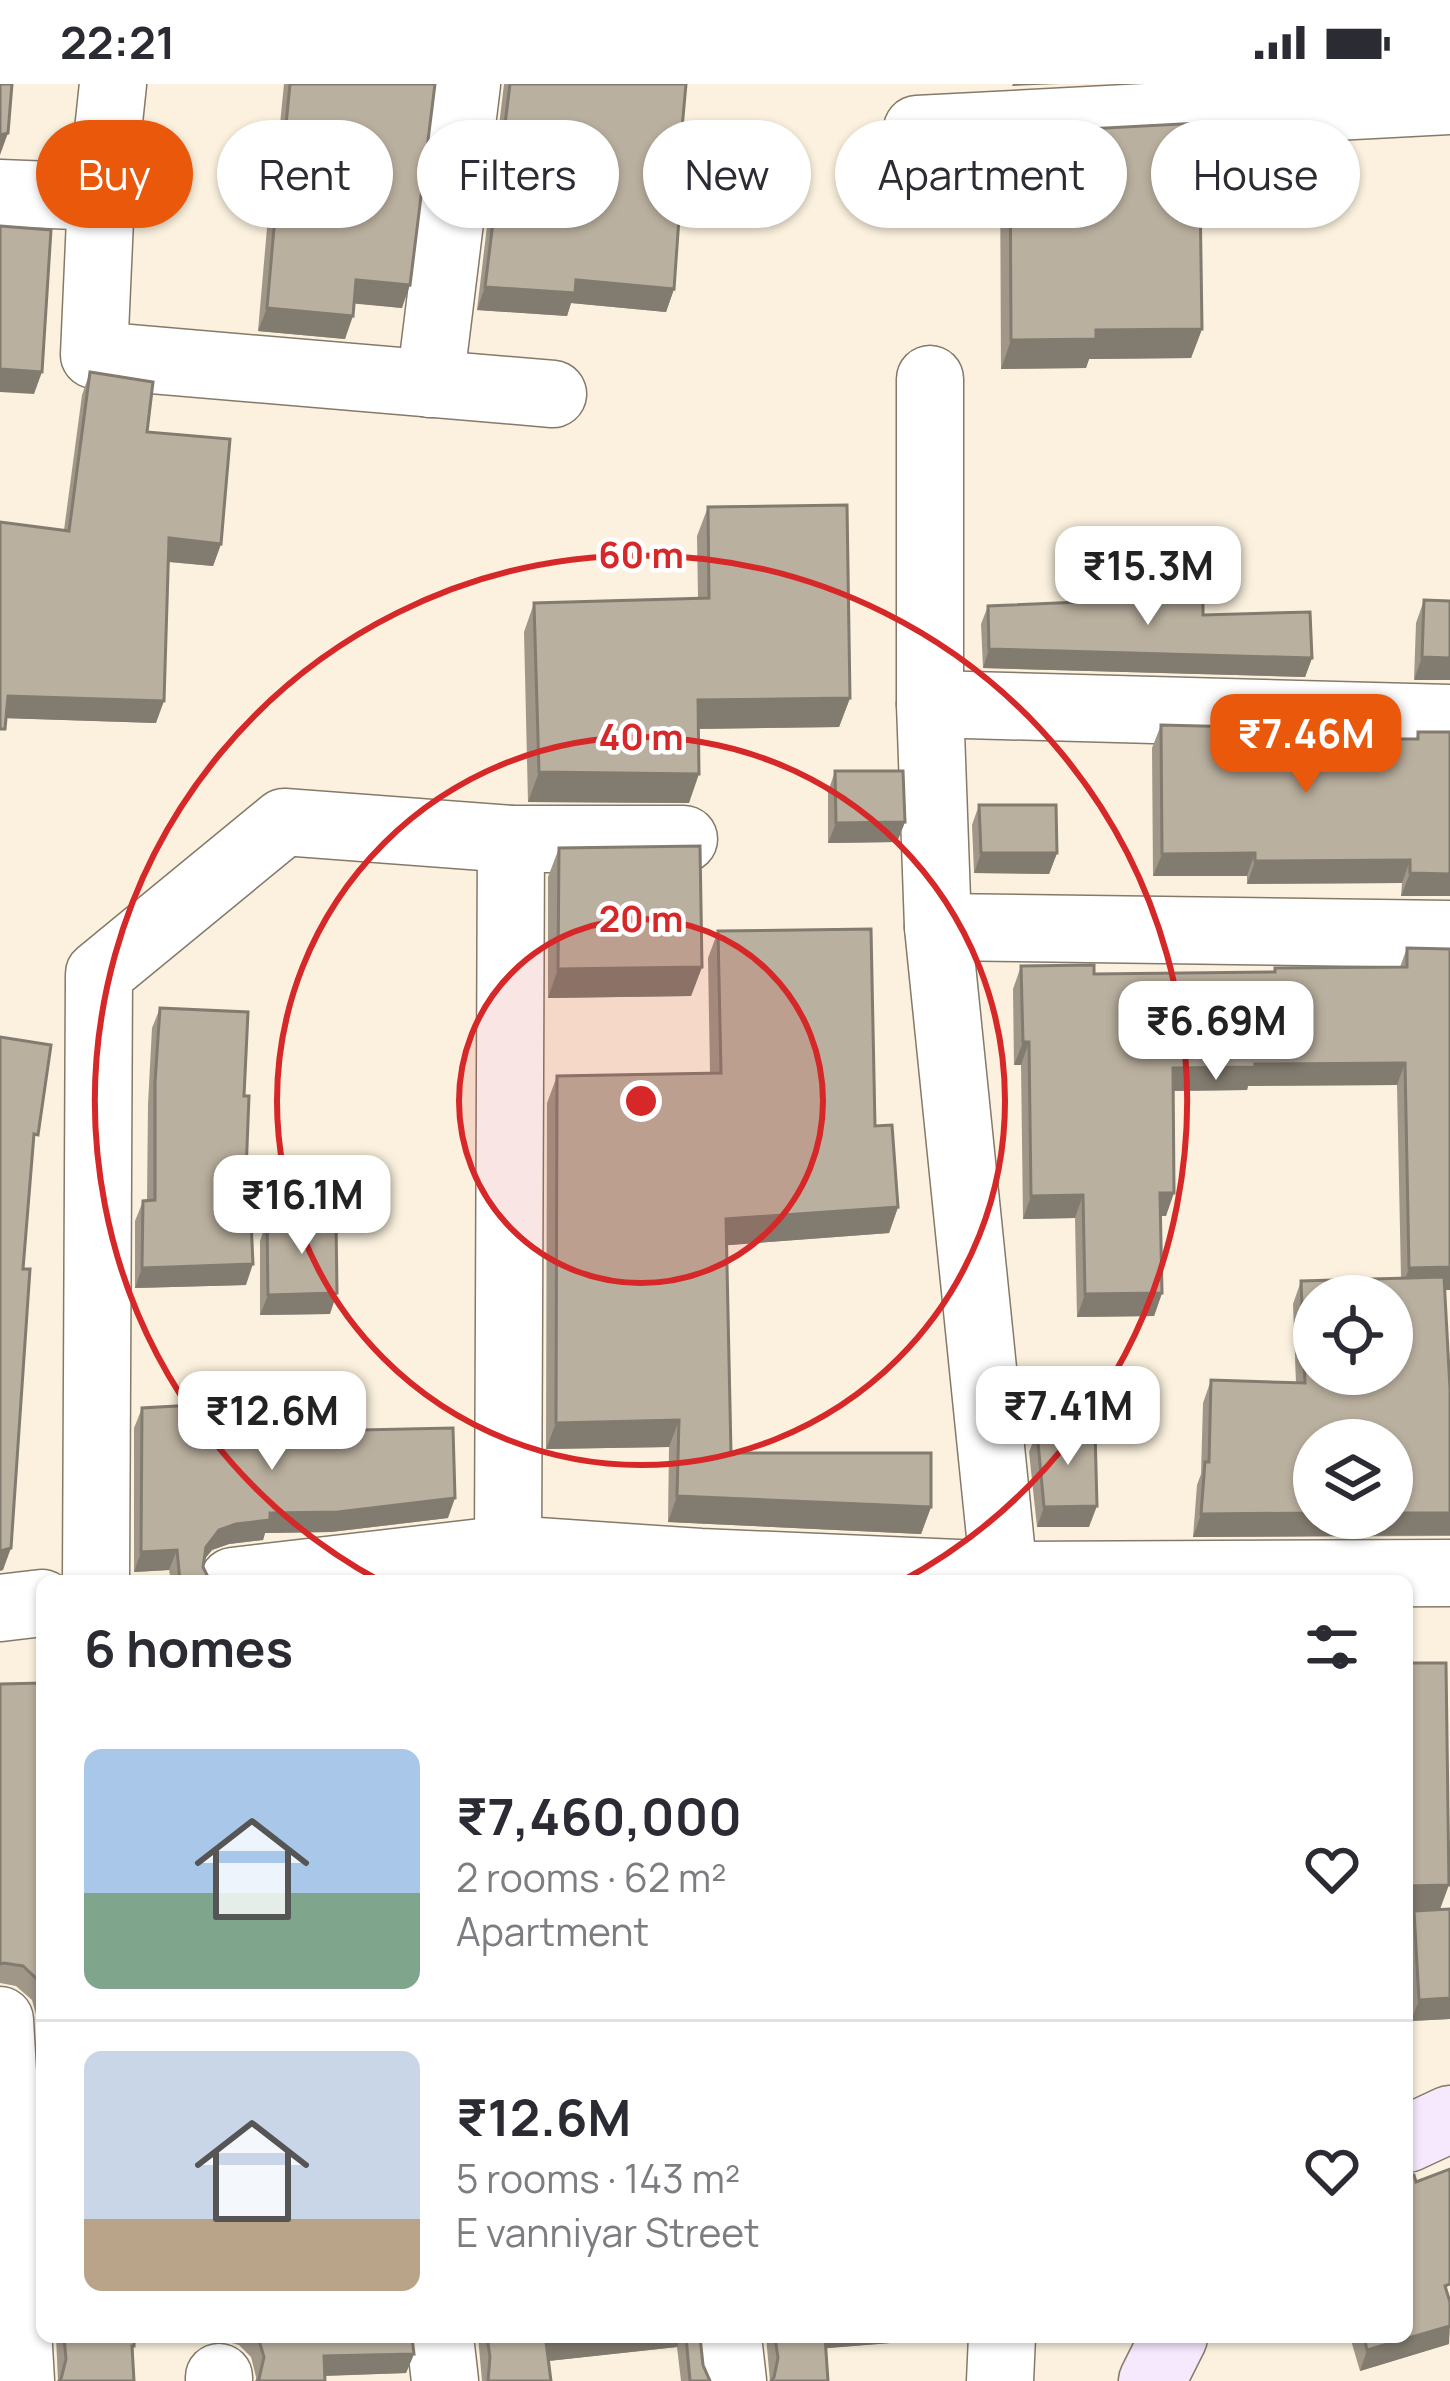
<!DOCTYPE html>
<meta charset="utf-8">
<style>
body{margin:0;font-family:Manrope,sans-serif;background:#f7f7f7;color:#2b2b33;height:100vh;display:flex;flex-direction:column;font-size:45px;white-space:nowrap}
*{box-sizing:border-box;margin:0}
p{font-size:39px;color:#7c7c81}
.icon{flex:none;width:66px;height:66px;fill:none;stroke:currentColor;stroke-width:2;stroke-linecap:round;stroke-linejoin:round}
.map{position:relative;flex:1;overflow:hidden}
.side{position:absolute;left:36px;top:1491px;width:1377px;height:768px;display:flex;flex-direction:column;background:#fff;border-radius:18px;box-shadow:0 3px 9px #0004}
.side>*{flex:none}
.banner{position:absolute;left:36px;top:36px;width:1380px;height:108px;display:flex;gap:24px}
.tools{position:absolute;left:1293px;top:1191px;display:grid;gap:24px}
.tools a{display:grid;place-items:center;width:120px;height:120px;border-radius:50%;background:#fff;box-shadow:0 3px 9px #0004;font-size:60px}
.price{position:absolute;translate:-50% -102px;padding:0 27px;border-radius:24px;background:#fff;color:#222;font-size:39px;line-height:78px;filter:drop-shadow(0 3px 6px #0008)}
.price::after{content:'';position:absolute;left:50%;top:72px;width:36px;height:27px;margin-left:-18px;background:inherit;clip-path:polygon(0 0,100% 0,50% 100%)}
.price.active{background:#ea580c;color:#fff}
ul{padding:0;list-style:none}
li{display:flex;align-items:center;gap:36px;height:300px;padding:0 48px}
li+li{border-top:3px solid #e1e1e2}
li span{display:grid;place-items:center;flex:none;width:336px;height:240px;border-radius:18px;color:#555}
li>.icon{margin-inline-start:auto}
span .icon{width:144px;height:144px;fill:#fffc;stroke-width:1}
li b{font-size:51px}
h2{display:flex;justify-content:space-between;align-items:center;height:144px;padding:0 48px;font-size:51px}
.tag{padding:0 42px;border-radius:54px;background:#fff;box-shadow:0 3px 9px #0004;font-size:42px;line-height:108px}
.tag.active{background:#ea580c;color:#fff}
.status{display:flex;justify-content:space-between;align-items:center;height:84px;padding:0 60px;background:#fff;direction:ltr}
.status svg{height:33px;fill:currentColor}
.map>svg:first-child{display:block}
.lines{fill:none;stroke-linecap:round;stroke-linejoin:round}
.street-casing{stroke:#837a6a;stroke-width:69}
.secondary-casing{stroke:#837a6a;stroke-width:69}
.street{stroke:#fff;stroke-width:66}
.secondary{stroke:#f6e8fd;stroke-width:66}
.wall{fill:#a09789}
.shaded-wall{fill:#827b6f}
.building{fill:#bab09f;stroke:#827b6f;stroke-width:3;fill-rule:evenodd}
.ring{fill:none;stroke:#d62828;stroke-width:6}
.centre{fill:#d62828;stroke:#fff;stroke-width:6}
.ring-label{font-size:36px;text-anchor:middle;font-weight:bold;fill:#d62828;stroke:#fff;stroke-width:9;stroke-linejoin:round;paint-order:stroke}
</style>
<div class="status"><b>22:21</b><svg viewBox="0 0 49 12"><path d="M0 12V9h3v3zM5 12V6h3v6zM10 12V3h3v9zM15 12V0h3v12zM26 1h20v11H26zM47 4h2v5h-2z"/></svg></div>
<div class="map">
<svg width="1450" height="2297" viewBox="0 0 1450 2297">
<rect width="100%" height="100%" fill="#fbf1de"/>
<g class="lines">
<g class="street-casing">
<g id="street">
<path d="M113 0 101 113 94 271 553 310"/>
<path d="M917 45 1450 17"/>
<path d="M0 109 101 113"/>
<path d="M930 295V620L938 843 1004 1491"/>
<path d="M430 300 467 0"/>
<path d="M930 620 1450 634"/>
<path d="M938 843 1450 850"/>
<path d="M508 1465 511 755"/>
<path d="M96 1497 99 890 284 738 511 755H684"/>
<path d="M233 1497 508 1465 700 1478 1004 1491 1450 1489"/>
<path d="M0 1524 42 1519"/>
<path d="M0 1936 21 2297"/>
<path d="M440 2253 445 2297"/>
<path d="M728 2253 733 2297"/>
<path d="M219 2293V2297"/>
<path d="M1000 2297 1002 2253"/>
</g>
</g>
<g class="secondary-casing">
<g id="secondary">
<path d="M1407 2055 1450 2035"/>
<path d="M1152 2297 1174 2253"/>
</g>
</g>
<use href="#street" class="street"/>
<use href="#secondary" class="secondary"/>
</g>
<g class="wall">
<path d="M284 0H435L402 224 354 219 345 255 258 247 274 64 279 50Z"/>
<path d="M504 0H686L679 78 674 205 666 228 571 219 567 232 477 226Z"/>
<path d="M1010 49 1202 245 1191 274 1089 275 1086 284 1001 285 1000 78Z"/>
<path d="M90 288 147 348 221 460 213 482 168 478 156 639 6 634 0 645 64 446 82 311Z"/>
<path d="M708 423 850 614 839 643 699 645 689 719 528 718 524 548 534 519 698 514 697 452Z"/>
<path d="M1104 511 1203 531 1312 574 1305 593 983 584 981 540 988 522 1102 517Z"/>
<path d="M1424 516 1450 517 1414 596 1416 539Z"/>
<path d="M1161 641 1316 655H1416L1418 648H1450V812H1401L1402 799 1247 800V792H1153L1152 664Z"/>
<path d="M835 687 905 738 897 758 828 759V708Z"/>
<path d="M979 721 1057 769 1049 790 974 789 972 741Z"/>
<path d="M559 764 702 883 691 912 548 914V793Z"/>
<path d="M718 847 875 1042 898 1123 889 1149 727 1161 731 1369 931 1423 921 1450 668 1438 669 1363 546 1365 547 1019 557 992 710 989 708 874Z"/>
<path d="M1407 864 1444 1206 1450 1305V1452L1193 1453 1197 1401 1201 1390 1203 1319 1211 1296 1296 1299 1293 1220 1301 1197 1401 1194 1397 1001 1248 1002 1247 1006 1173 1007 1166 1132H1160L1162 1209 1154 1232 1077 1233 1075 1134 1023 1135 1021 981H1014L1013 905 1021 882 1094 890 1273 888 1275 884 1400 883Z"/>
<path d="M160 924 244 1012 246 1201 135 1204V1137L143 1117H147L148 1020 152 944Z"/>
<path d="M267 1136 330 1230 260 1231V1157Z"/>
<path d="M142 1324 266 1348 448 1434 331 1448 265 1449 263 1456 229 1460 212 1466 204 1476 203 1483 210 1497H171L169 1486 134 1488V1344Z"/>
<path d="M1037 1348 1089 1443H1037L1029 1368Z"/>
<path d="M1407 1579 1440 1826 1450 1825V1935L1411 1937 1407 1846 1414 1829H1407Z"/>
<path d="M42 1599V1965L39 1966 37 1934 32 1916 16 1902 0 1899V1600Z"/>
<path d="M56 2253H134V2262L132 2268 58 2297Z"/>
<path d="M232 2253H412L414 2270 406 2289 325 2292 256 2297V2293L251 2273 239 2261 232 2259Z"/>
<path d="M478 2253H700L703 2281 710 2297H681L677 2263 548 2277 551 2297H482Z"/>
<path d="M766 2253H965L826 2264 770 2297Z"/>
<path d="M1350 2253H1407L1449 2260 1360 2287Z"/>
</g>
<g class="shaded-wall">
<path d="M1013 0H1059L1012 2Z"/>
<path d="M8 49 0 71V51Z"/>
<path d="M356 196 410 201 402 224 348 219Z"/>
<path d="M576 196 674 205 666 228 571 219 567 232 477 226 485 203Z"/>
<path d="M267 224 353 232 345 255 258 247Z"/>
<path d="M1202 245 1191 274 1089 275 1086 284 1001 285 1011 256 1096 246Z"/>
<path d="M0 285 42 288 34 310 0 308Z"/>
<path d="M169 454 221 460 213 482 161 477Z"/>
<path d="M989 565 1312 574 1305 593 983 584Z"/>
<path d="M1422 573 1450 574V596H1414Z"/>
<path d="M8 612 164 617 156 639 0 634Z"/>
<path d="M850 614 839 643 688 645 698 616Z"/>
<path d="M539 688 699 690 689 719 528 718Z"/>
<path d="M905 738 897 758 828 759 836 739Z"/>
<path d="M981 769H1057L1049 790 974 789Z"/>
<path d="M1255 769 1247 792H1153L1162 770Z"/>
<path d="M1410 776 1402 799 1247 800 1255 777Z"/>
<path d="M1410 789 1450 790V812H1401Z"/>
<path d="M702 883 691 912 548 914 558 885Z"/>
<path d="M1023 958H1029L1021 981H1014Z"/>
<path d="M1405 979 1397 1001 1248 1002 1247 1006 1165 1007 1173 984 1255 980Z"/>
<path d="M1160 1109H1174L1166 1132H1152Z"/>
<path d="M1083 1111 1075 1134 1023 1135 1031 1112Z"/>
<path d="M898 1123 889 1149 717 1162 726 1135Z"/>
<path d="M253 1180 246 1201 135 1204 142 1184Z"/>
<path d="M1450 1183V1206L1401 1207 1409 1184Z"/>
<path d="M337 1209 330 1230 260 1231 268 1211Z"/>
<path d="M1162 1209 1154 1232 1077 1233 1085 1210Z"/>
<path d="M679 1336 669 1363 546 1365 556 1339Z"/>
<path d="M677 1412 931 1423 921 1450 668 1438Z"/>
<path d="M455 1414 448 1434 331 1448 265 1449 263 1456 229 1460 212 1466 198 1483 206 1463 219 1446 270 1429Z"/>
<path d="M1097 1422 1089 1443H1037L1044 1423Z"/>
<path d="M1314 1429V1434H1392V1429H1450V1451L1193 1453 1201 1430Z"/>
<path d="M11 1464 3 1486 0 1487V1467Z"/>
<path d="M177 1466 169 1486 134 1488 141 1468Z"/>
<path d="M1449 1801 1439 1828 1407 1829V1802Z"/>
<path d="M1450 1914V1935L1411 1937 1419 1916Z"/>
<path d="M1450 2242 1449 2260 1360 2287 1367 2266Z"/>
<path d="M594 2253H681L677 2263 539 2278 546 2258Z"/>
<path d="M822 2253H965L817 2265Z"/>
<path d="M414 2270 406 2289 317 2292 324 2272Z"/>
</g>
<g class="building">
<path d="M0 0H12L8 49 0 51Z"/>
<path d="M290 0H435L410 201 356 196 353 232 267 224 283 41H286Z"/>
<path d="M510 0H686L679 78H683L674 205 576 196 575 209 485 203Z"/>
<path d="M1199 39 1202 245 1096 246V255L1011 256 1010 49Z"/>
<path d="M0 142 51 146 42 288 0 285Z"/>
<path d="M90 288 153 298 147 348 230 355 221 460 169 454 164 617 8 612 5 645H0V438L69 447Z"/>
<path d="M847 421 850 614 698 616 699 690 539 688 534 519 709 514 708 423Z"/>
<path d="M1104 511 1203 512V531L1310 528 1312 574 989 565 988 522 1104 517Z"/>
<path d="M1424 516 1450 517V574L1422 573Z"/>
<path d="M1161 641 1316 645V655H1418V648H1450V790L1410 789V776L1255 777V769L1162 770Z"/>
<path d="M835 687H903L905 738 836 739Z"/>
<path d="M979 721H1056L1057 769H981Z"/>
<path d="M700 762 702 883 558 885 559 764Z"/>
<path d="M871 845 875 1042 892 1041 898 1123 726 1135 731 1369H931V1423L677 1412 679 1336 556 1339 557 992 721 989 718 847Z"/>
<path d="M1407 864 1450 865V1183L1409 1184 1405 979 1255 980V983L1173 984 1174 1109H1160L1162 1209 1085 1210 1083 1111 1031 1112 1029 958H1023L1021 882 1094 881V890L1275 888V884L1407 883Z"/>
<path d="M160 924 248 928 244 1012H249L245 1114H250L253 1180 142 1184 143 1117 155 1116V999Z"/>
<path d="M0 953 51 961 38 1051 34 1050 23 1185H30L11 1464 0 1467Z"/>
<path d="M336 1135 337 1209 268 1211 267 1136Z"/>
<path d="M1444 1193 1450 1305V1429H1392V1356H1314V1429L1201 1430 1205 1378H1209L1211 1296 1305 1299 1301 1197ZM1314 1212H1392V1290H1314Z"/>
<path d="M265 1317 266 1348 453 1344 455 1414 338 1428 270 1429V1436L236 1440 219 1446 206 1463 203 1483 210 1497H180L177 1466 141 1468 142 1324Z"/>
<path d="M1095 1346 1097 1422 1044 1423 1037 1348Z"/>
<path d="M1407 1579H1446L1449 1801 1407 1802Z"/>
<path d="M42 1599V1906L39 1897 23 1882 4 1879 0 1880V1600Z"/>
<path d="M1450 1825V1914L1419 1916 1414 1827Z"/>
<path d="M1450 2085V2200L1445 2202 1450 2218V2242L1367 2266 1364 2253H1407V2093L1414 2091 1416 2098Z"/>
<path d="M64 2253H134V2262H132L134 2297H59L61 2295 66 2275Z"/>
<path d="M258 2253H412L414 2270 324 2272 325 2297H257L259 2295 264 2273Z"/>
<path d="M487 2253H594L546 2258 551 2297H488L490 2273Z"/>
<path d="M686 2253H700L703 2281 710 2297H690Z"/>
<path d="M775 2253H825L828 2297H771L774 2293 778 2274Z"/>
</g>
<circle cx="641" cy="1017" r="182" fill="#d62828" fill-opacity=".12"/>
<g class="ring">
<circle cx="641" cy="1017" r="182"/>
<circle cx="641" cy="1017" r="364"/>
<path d="M380 1497A546 546 0 1 1 902 1497"/>
</g>
<circle cx="641" cy="1017" r="18" class="centre"/>
<g class="ring-label">
<text x="641" y="484">60 m</text>
<text x="641" y="666">40 m</text>
<text x="641" y="848">20 m</text>
</g>
</svg>
<div class="tools">
<a><svg class="icon" aria-label="locate" viewBox="0 0 24 24"><circle cx="12" cy="12" r="6"/><path d="M12 2v4M12 18v4M2 12h4M18 12h4"/></svg></a>
<a><svg class="icon" aria-label="layers" viewBox="0 0 24 24"><path d="M12 4l9 5-9 5-9-5zM3 14l9 5 9-5"/></svg></a>
</div>
<b class="price" style="left:1148px;top:544px">₹15.3M</b>
<b class="price active" style="left:1306px;top:712px">₹7.46M</b>
<b class="price" style="left:1216px;top:999px">₹6.69M</b>
<b class="price" style="left:302px;top:1173px">₹16.1M</b>
<b class="price" style="left:1068px;top:1384px">₹7.41M</b>
<b class="price" style="left:272px;top:1389px">₹12.6M</b>
<div class="banner">
<a class="tag active">Buy</a>
<a class="tag">Rent</a>
<a class="tag">Filters</a>
<a class="tag">New</a>
<a class="tag">Apartment</a>
<a class="tag">House</a>
</div>
<section class="side">
<h2>6 homes<svg class="icon" aria-label="filters" viewBox="0 0 24 24"><path d="M4 7h16M4 17h16"/><circle cx="9" cy="7" r="2"/><circle cx="15" cy="17" r="2"/></svg></h2>
<ul>
<li><span style="background:linear-gradient(#a9c7e8 60%,#7fa58c 0)"><svg class="icon" aria-label="home" viewBox="0 0 24 24"><path d="M3 11l9-7 9 7M6 9v11h12V9"/></svg></span><div><b>₹7,460,000</b><p>2 rooms · 62 m²</p><p>Apartment</p></div><svg class="icon" aria-label="heart" viewBox="0 0 24 24"><path d="M12 20l-8-8c-3-5 5-10 8-4 3-6 11-1 8 4z"/></svg></li>
<li><span style="background:linear-gradient(#c9d6e8 70%,#b9a48a 0)"><svg class="icon" aria-label="home" viewBox="0 0 24 24"><path d="M3 11l9-7 9 7M6 9v11h12V9"/></svg></span><div><b>₹12.6M</b><p>5 rooms · 143 m²</p><p>E vanniyar Street</p></div><svg class="icon" aria-label="heart" viewBox="0 0 24 24"><path d="M12 20l-8-8c-3-5 5-10 8-4 3-6 11-1 8 4z"/></svg></li>
</ul>
</section>
</div>
